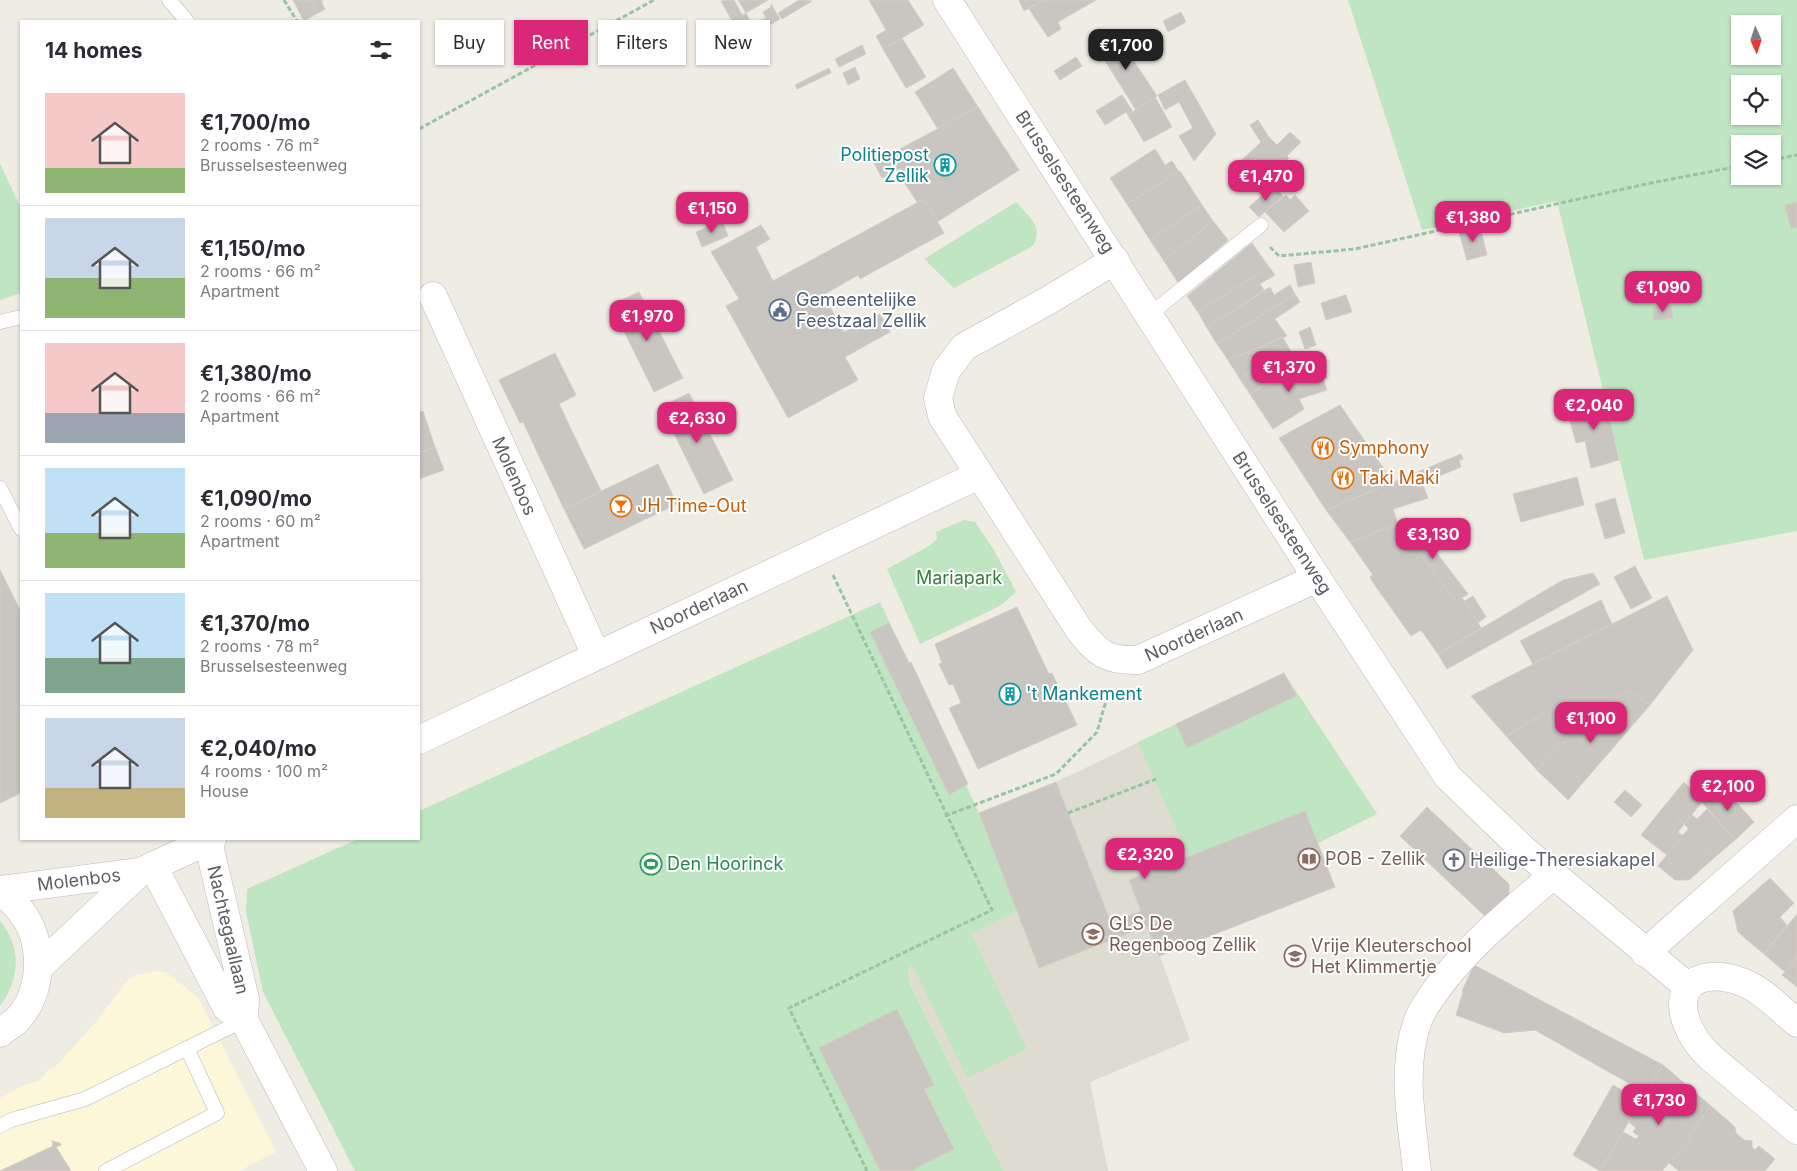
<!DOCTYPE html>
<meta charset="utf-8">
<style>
body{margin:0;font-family:Inter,sans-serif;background:#f7f7f7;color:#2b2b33;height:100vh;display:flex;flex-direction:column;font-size:19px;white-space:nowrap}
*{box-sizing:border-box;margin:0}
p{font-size:16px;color:#7c7c81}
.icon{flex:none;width:28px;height:28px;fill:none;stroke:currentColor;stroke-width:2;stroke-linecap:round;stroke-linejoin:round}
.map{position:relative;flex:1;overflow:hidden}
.panel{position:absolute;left:20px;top:20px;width:400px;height:820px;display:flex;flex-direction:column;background:#fff;border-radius:0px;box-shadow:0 1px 4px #0004}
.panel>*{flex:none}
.hud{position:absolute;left:435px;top:20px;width:475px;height:45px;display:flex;gap:10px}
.needle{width:32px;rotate:177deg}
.fabs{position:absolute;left:1731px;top:15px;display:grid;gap:10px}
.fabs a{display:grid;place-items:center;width:50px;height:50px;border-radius:0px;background:#fff;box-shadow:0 1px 4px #0004;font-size:25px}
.price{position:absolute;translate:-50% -42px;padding:0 11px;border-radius:10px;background:#db2777;color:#fff;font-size:16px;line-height:32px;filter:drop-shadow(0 1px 2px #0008)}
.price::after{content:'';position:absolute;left:50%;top:30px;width:15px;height:11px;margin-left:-8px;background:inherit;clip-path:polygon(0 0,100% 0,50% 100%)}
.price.active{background:#222;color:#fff}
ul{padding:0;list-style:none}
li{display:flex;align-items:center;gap:15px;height:125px;padding:0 25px}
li+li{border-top:1px solid #e1e1e2}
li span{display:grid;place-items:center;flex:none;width:140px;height:100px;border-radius:0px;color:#555}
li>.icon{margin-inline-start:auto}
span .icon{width:60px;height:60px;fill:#fffc;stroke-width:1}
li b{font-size:21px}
h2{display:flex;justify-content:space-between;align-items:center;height:60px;padding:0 25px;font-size:21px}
.pill{padding:0 18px;border-radius:0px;background:#fff;box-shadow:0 1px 4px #0004;font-size:18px;line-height:45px}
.pill.active{background:#db2777;color:#fff}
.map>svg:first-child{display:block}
.commercial{fill:#fdf6d9}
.education{fill:#dedbd1}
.green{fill:#c0e5c2;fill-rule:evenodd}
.building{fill:#c9c6c1;stroke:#d2cec2}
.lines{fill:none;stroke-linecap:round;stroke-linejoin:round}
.lane-casing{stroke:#b6b9bd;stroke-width:15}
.street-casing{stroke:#b6b9bd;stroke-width:29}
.secondary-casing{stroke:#b7babf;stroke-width:29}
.path{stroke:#98c4a6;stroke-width:3;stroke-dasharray:5 2.5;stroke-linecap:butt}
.lane{stroke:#fff;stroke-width:14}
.street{stroke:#fff;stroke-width:28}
.secondary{stroke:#fff;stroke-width:28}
.labels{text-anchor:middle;stroke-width:4;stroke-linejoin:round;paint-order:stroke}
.culture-label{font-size:18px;fill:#0d838f;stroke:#fff;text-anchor:end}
.street-label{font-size:18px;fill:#5b5f64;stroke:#fff}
.service-label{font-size:18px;fill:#4e5e75;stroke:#fff;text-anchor:start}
.food-label{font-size:18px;fill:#c56008;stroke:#fff;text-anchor:start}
.park-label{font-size:18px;fill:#35813c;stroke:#fff}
.education-label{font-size:18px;fill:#785e54;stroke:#fff;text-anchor:start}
.worship-label{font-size:18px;fill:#5b616d;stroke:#fff;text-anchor:start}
.leisure-label{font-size:18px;fill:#27864d;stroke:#fff;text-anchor:start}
</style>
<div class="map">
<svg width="1797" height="1171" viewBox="0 0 1797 1171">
<rect width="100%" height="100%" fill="#eeece3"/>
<path class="commercial" d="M157 971 167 973 198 997 276 1152 239 1171H0V1098L22 1086 40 1080 46 1072 56 1066 94 1024 126 982 136 975Z"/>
<path class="education" d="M1284 673 1377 814 1318 843 1335 887 1160 956 1190 1040 1090 1082 1108 1171H1004L910 983 908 969 913 961 1017 911 979 813 1056 782Z"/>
<g class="green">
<path d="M1348 0H1797V531L1644 560 1557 201 1422 230ZM1740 24H1772V56H1740ZM1740 84H1772V116H1740ZM1740 144H1772V176H1740Z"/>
<path d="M0 164 21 208V293L0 300Z"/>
<path d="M1016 202C1029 217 1044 226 1033 246L954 288 924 259Z"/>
<path d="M964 520 975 522 994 550 1016 592 1000 606 920 644 887 569 929 546 937 539 936 532Z"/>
<path d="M880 602 979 813 1017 911 912 964 972 935 1027 1049 967 1078 912 964 908 969 910 984 1004 1171H355L263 992 246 912 247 889 358 839H419V811Z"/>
<path d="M1284 673 1377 814 1318 843 1305 811 1189 857 1138 742Z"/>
<path d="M0 921C22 947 20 979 0 1006Z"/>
</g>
<g class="building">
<path d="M293 0H311L318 13 304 21Z"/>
<path d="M311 0H323L321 1 325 9 318 13Z"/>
<path d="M734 0 742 15 746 13 756 33 743 40 721 1Z"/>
<path d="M738 0H768L746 13Z"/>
<path d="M799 0 812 1 782 19 778 13Z"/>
<path d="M869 0H908L924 25 883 49 876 36 886 30Z"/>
<path d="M1019 0H1044L1024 11Z"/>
<path d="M1044 0H1096L1058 22 1061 29 1048 37 1029 9Z"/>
<path d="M771 4 780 19 766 27 762 20 766 18 763 12 771 7Z"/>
<path d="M1181 12 1186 22 1168 32 1163 21Z"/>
<path d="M1115 33 1157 96 1136 110 1095 45Z"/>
<path d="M902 38 926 77 906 88 883 49Z"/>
<path d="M862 45 866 54 839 67 835 59Z"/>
<path d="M1076 57 1082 66 1060 80 1054 71Z"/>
<path d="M855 67 860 79 848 85 843 73Z"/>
<path d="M829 68 831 73 797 89 795 85Z"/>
<path d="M953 68 978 107 938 129 915 92Z"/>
<path d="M1185 80 1216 134 1194 161 1179 136 1193 128 1179 102 1165 110 1158 95Z"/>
<path d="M1122 95 1133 112 1128 115 1126 112 1105 125 1096 111Z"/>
<path d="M1155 97 1172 127 1144 142 1128 115Z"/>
<path d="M978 107 1019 170 937 222 924 199 917 202 900 176 904 174 901 168 882 178 874 163Z"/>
<path d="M1258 120 1268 136 1261 142 1250 125Z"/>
<path d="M1290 132 1301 142 1287 156 1289 158 1256 191 1234 167 1268 136 1277 145Z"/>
<path d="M1155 149 1172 176 1127 204 1110 178Z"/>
<path d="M1172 161 1179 172 1172 176 1165 165Z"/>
<path d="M1180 171 1202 205 1150 240 1127 204Z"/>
<path d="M1275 187 1283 196 1259 217 1249 207 1269 189 1271 191Z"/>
<path d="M1286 195 1290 200 1295 195 1309 211 1284 232 1265 212Z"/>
<path d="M924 199 944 233 860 279 858 275 823 295 844 332 880 314 890 332 845 357 858 380 788 418 726 306 739 299 711 252 761 225 770 239 756 247 773 281Z"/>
<path d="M1797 202V227L1791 229 1785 205Z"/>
<path d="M1202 205 1213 221 1164 261 1150 240Z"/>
<path d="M722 221 728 236 702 247 696 232Z"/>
<path d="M1213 221 1228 240 1179 284 1164 261Z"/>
<path d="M1480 227 1487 255 1467 260 1459 232Z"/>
<path d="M1252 243 1269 267 1198 312 1187 296Z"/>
<path d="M1311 262 1315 283 1298 287 1294 265Z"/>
<path d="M1269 267 1275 275 1260 284 1264 290 1207 328 1198 312Z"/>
<path d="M1290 285 1295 294 1217 344 1207 328 1270 287 1274 295Z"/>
<path d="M639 292 683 378 654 392 611 305Z"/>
<path d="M1295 294 1300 302 1275 319 1287 336 1228 360 1217 344Z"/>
<path d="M1346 295 1352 312 1326 320 1321 303Z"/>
<path d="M1671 305 1673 318 1654 320 1653 307Z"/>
<path d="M1310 327 1316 345 1305 349 1299 332Z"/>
<path d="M1283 338 1292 353 1270 359 1240 379 1228 360Z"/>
<path d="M555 353 576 395 559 404 601 491 564 509 523 422 520 423 499 380Z"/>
<path d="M1289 354 1295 363 1307 360 1309 365 1280 374 1250 394 1240 379 1270 359Z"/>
<path d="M1321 362 1327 378 1323 379 1327 390 1299 399 1304 409 1273 429 1250 394 1280 374Z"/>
<path d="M689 393 733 480 704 494 661 407Z"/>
<path d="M1604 395 1619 460 1591 468 1585 441 1576 443 1567 410Z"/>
<path d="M1340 405 1393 482 1326 510 1279 438Z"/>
<path d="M423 411 435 447 419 453V413Z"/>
<path d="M435 447 444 470 419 479V453Z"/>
<path d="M1461 454 1463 459 1459 460 1461 467 1422 483 1428 498 1393 509 1398 524 1350 542 1326 510Z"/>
<path d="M658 464 677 504 584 549 564 509Z"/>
<path d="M1577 477 1584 505 1521 522 1513 494Z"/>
<path d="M1615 498 1625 533 1605 539 1595 504Z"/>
<path d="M1410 518 1468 594 1456 602 1398 524Z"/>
<path d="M1398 524 1456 602 1462 598 1465 601 1481 628 1438 654 1421 630 1411 636 1372 581 1370 577 1373 575 1350 542Z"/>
<path d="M1635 566 1652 598 1631 609 1614 577Z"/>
<path d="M0 570 21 612V793L0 803Z"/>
<path d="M1593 573 1600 584 1447 669 1438 654 1563 580Z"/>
<path d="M1473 596 1486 617 1478 623 1465 601Z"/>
<path d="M1667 596 1693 650 1650 705 1628 690 1580 724 1571 714 1554 724 1544 713 1506 736 1471 696Z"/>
<path d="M1601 600 1612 624 1533 664 1520 641Z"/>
<path d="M1017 607 1049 674 1052 673 1077 725 978 769 949 708 961 703 953 684 949 685 939 664 942 663 935 644Z"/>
<path d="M889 623 909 663 911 662 968 784 949 795 870 632Z"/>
<path d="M1284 673 1296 696 1187 748 1176 724Z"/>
<path d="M1628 690 1650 705 1568 800 1537 770 1580 724Z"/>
<path d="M1544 713 1554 724 1571 714 1580 724 1537 770 1506 736Z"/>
<path d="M1056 782 1111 923 1141 911 1129 880 1305 811 1335 887 1159 956 1147 926 1039 968 979 813Z"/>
<path d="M1684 782 1702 802 1684 824 1666 804Z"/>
<path d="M1721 785 1754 822 1735 840 1702 802Z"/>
<path d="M1625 790 1642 805 1631 817 1614 802Z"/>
<path d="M1666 804 1684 824 1678 832 1683 836 1667 855 1641 835Z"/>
<path d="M1427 807 1509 884V897L1488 919 1400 836Z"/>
<path d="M1707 809 1735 840 1715 857 1684 824 1692 815 1697 819Z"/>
<path d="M1689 828 1715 857 1689 880H1675L1658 866Z"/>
<path d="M1770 878 1794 903 1780 917 1787 925 1764 954 1738 932 1733 911Z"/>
<path d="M1797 914V956L1785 972 1764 954Z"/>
<path d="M1797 956V982L1785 972Z"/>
<path d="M1474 965 1663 1065 1646 1093 1535 1030 1504 1033 1456 1015 1463 992 1462 991Z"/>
<path d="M1785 972 1797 982V987L1782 975Z"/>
<path d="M897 1009 934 1085 924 1089 954 1149 911 1171H880L819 1048Z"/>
<path d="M1663 1065 1711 1106 1689 1135 1692 1137 1662 1171H1600L1623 1132 1636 1139 1639 1136 1633 1132 1636 1128 1629 1122Z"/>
<path d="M1613 1085 1641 1101 1600 1171 1573 1155Z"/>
<path d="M1711 1106 1735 1127 1736 1133 1744 1140 1752 1141V1147L1755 1150 1759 1146 1775 1159 1765 1171H1679L1669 1163 1692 1137 1689 1135Z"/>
<path d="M52 1141 60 1143 61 1145 56 1147 71 1171H0L53 1146Z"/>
</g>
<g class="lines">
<g class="lane-casing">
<g id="lane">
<path d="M169 0 187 21"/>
<path d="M1149 315 1261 225"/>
<path d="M0 322 21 317"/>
<path d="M0 488 21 529"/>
<path d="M0 1126 11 1120 85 1099 244 1020"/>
<path d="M106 1171 217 1113 187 1048"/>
</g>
</g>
<g class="street-casing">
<g id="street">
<path d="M1115 260 1049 300 964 347 946 371 938 398 942 416 1078 628C1097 653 1106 661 1138 660L1317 578"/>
<path d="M433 296 596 655"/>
<path d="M419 740 979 475"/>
<path d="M153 866 227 1008 244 1020 245 999 208 841"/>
<path d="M0 890 140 872 212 839"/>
<path d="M0 891C7 897 15 903 20 910 45 940 44 993 16 1021 11 1025 5 1029 0 1033"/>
<path d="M1645 953 1797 819"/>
<path d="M39 967 140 872"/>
<path d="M244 1020 323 1171"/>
<path d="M1417 1171C1412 1123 1401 1070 1417 1023 1420 1012 1428 1002 1434 993 1466 947 1511 912 1553 875"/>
</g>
</g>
<g class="secondary-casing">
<g id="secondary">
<path d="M947 0 1317 578 1448 777 1524 850 1687 986"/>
<path d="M1797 1023C1780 1009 1763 990 1742 982 1693 964 1666 993 1695 1039 1704 1054 1720 1065 1733 1076 1754 1094 1776 1112 1797 1130"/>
</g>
</g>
<g class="path">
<path d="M284 0 297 21"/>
<path d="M419 129 654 0"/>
<path d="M1772 160 1797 155"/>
<path d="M1270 247 1279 256 1355 249 1646 184 1740 166"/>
<path d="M833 575 992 910 789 1008 867 1171"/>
<path d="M1068 813 1156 779"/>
<path d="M945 816 1056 774 1097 732 1110 687"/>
</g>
<use href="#lane" class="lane"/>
<use href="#street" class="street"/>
<use href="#secondary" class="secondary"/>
</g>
<defs>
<g id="building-ring" transform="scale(1.125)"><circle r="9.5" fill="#fff" stroke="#0f9aa8" stroke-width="1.5"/><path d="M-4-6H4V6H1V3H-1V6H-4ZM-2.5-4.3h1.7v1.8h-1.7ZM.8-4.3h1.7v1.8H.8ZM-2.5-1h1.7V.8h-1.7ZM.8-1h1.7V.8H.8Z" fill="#0f9aa8"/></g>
<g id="civic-ring" transform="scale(1.125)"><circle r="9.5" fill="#fff" stroke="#5c6f8a" stroke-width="1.5"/><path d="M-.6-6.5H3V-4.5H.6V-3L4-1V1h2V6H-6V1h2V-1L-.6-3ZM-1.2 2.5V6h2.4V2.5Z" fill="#5c6f8a"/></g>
<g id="restaurant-ring" transform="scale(1.125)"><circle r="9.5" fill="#fff" stroke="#e8710a" stroke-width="1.5"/><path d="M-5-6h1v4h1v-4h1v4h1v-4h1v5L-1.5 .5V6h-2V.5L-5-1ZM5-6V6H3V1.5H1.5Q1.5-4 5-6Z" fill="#e8710a"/></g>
<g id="bar-ring" transform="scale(1.125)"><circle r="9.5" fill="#fff" stroke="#e8710a" stroke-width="1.5"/><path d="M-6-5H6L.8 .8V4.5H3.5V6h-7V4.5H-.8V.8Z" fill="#e8710a"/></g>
<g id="library-ring" transform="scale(1.125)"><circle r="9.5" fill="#fff" stroke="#8d6e63" stroke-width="1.5"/><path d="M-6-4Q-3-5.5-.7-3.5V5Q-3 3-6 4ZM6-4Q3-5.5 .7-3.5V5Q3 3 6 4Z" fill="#8d6e63"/></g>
<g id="church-ring" transform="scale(1.125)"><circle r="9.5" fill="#fff" stroke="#6b7280" stroke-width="1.5"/><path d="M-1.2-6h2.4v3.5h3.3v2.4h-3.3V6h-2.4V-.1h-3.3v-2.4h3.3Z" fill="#6b7280"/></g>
<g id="stadium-ring" transform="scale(1.125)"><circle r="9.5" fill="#fff" stroke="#2e9e5b" stroke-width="1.5"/><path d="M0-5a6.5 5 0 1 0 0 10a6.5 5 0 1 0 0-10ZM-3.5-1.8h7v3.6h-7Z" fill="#2e9e5b"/></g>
<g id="school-ring" transform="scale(1.125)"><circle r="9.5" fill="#fff" stroke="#8d6e63" stroke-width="1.5"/><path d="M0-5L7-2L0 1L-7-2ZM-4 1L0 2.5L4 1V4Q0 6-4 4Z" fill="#8d6e63"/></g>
</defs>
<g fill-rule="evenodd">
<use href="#building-ring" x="945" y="165"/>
<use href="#civic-ring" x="780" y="310"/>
<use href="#restaurant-ring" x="1323" y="448"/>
<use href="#restaurant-ring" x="1343" y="478"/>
<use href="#bar-ring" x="621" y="506"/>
<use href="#building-ring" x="1010" y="694"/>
<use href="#library-ring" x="1309" y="859"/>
<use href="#church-ring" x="1454" y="860"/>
<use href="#stadium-ring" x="651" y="864"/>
<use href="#school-ring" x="1093" y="934"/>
<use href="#school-ring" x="1295" y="956"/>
</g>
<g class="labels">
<g class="culture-label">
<text x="929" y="161">Politiepost<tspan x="929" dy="21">Zellik</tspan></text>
<text x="1026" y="700" text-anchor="start">'t Mankement</text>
</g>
<g class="street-label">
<text transform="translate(1065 182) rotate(57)" y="6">Brusselsesteenweg</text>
<text transform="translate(514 476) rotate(66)" y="6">Molenbos</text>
<text transform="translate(1282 523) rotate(57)" y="6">Brusselsesteenweg</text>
<text transform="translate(699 607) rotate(-25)" y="6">Noorderlaan</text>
<text transform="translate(1194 635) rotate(-24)" y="6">Noorderlaan</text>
<text transform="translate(79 880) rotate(-7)" y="6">Molenbos</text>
<text transform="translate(228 930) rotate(77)" y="6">Nachtegaallaan</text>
</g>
<g class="service-label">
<text x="796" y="306">Gemeentelijke<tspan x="796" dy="21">Feestzaal Zellik</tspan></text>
</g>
<g class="food-label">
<text x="1339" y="454">Symphony</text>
<text x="1359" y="484">Taki Maki</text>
<text x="637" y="512">JH Time-Out</text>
</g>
<g class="park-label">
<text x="959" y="584">Mariapark</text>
</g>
<g class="education-label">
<text x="1325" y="865">POB - Zellik</text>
<text x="1109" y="930">GLS De<tspan x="1109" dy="21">Regenboog Zellik</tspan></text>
<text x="1311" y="952">Vrije Kleuterschool<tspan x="1311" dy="21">Het Klimmertje</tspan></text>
</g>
<g class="worship-label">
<text x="1470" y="866">Heilige-Theresiakapel</text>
</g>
<g class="leisure-label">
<text x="667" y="870">Den Hoorinck</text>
</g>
</g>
</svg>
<div class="fabs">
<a><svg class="needle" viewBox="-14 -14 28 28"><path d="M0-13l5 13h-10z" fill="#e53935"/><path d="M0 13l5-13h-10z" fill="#7c7c81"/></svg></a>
<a><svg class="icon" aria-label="locate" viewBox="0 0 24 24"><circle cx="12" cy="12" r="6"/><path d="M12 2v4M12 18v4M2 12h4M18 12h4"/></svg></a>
<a><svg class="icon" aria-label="layers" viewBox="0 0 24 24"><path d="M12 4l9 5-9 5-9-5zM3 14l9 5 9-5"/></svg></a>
</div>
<b class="price active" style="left:1126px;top:71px">€1,700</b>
<b class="price" style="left:1266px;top:202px">€1,470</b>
<b class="price" style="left:712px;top:234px">€1,150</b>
<b class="price" style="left:1473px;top:243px">€1,380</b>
<b class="price" style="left:1663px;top:313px">€1,090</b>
<b class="price" style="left:647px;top:342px">€1,970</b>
<b class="price" style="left:1289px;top:393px">€1,370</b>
<b class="price" style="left:1594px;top:431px">€2,040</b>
<b class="price" style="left:697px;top:444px">€2,630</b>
<b class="price" style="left:1433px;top:560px">€3,130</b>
<b class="price" style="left:1591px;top:744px">€1,100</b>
<b class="price" style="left:1728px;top:812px">€2,100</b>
<b class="price" style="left:1145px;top:880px">€2,320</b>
<b class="price" style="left:1659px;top:1126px">€1,730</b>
<div class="hud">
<a class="pill">Buy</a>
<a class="pill active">Rent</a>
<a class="pill">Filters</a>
<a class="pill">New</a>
</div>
<section class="panel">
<h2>14 homes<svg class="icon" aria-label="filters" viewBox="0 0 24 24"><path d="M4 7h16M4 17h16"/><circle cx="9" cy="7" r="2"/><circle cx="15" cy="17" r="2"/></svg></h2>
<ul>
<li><span style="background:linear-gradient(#f6c9c9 75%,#8fb573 0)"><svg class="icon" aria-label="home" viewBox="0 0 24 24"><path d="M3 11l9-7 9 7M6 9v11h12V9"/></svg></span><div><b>€1,700/mo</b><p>2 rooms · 76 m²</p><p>Brusselsesteenweg</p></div></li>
<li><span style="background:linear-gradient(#c9d6e8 60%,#8fb573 0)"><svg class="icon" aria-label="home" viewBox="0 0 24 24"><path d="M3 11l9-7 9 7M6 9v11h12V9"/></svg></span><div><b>€1,150/mo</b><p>2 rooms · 66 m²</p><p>Apartment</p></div></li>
<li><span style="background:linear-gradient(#f6c9c9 70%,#9aa5b1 0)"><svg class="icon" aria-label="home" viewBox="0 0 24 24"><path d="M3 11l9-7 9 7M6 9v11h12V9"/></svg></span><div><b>€1,380/mo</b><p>2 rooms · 66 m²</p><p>Apartment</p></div></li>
<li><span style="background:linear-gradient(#bfe0f5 65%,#8fb573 0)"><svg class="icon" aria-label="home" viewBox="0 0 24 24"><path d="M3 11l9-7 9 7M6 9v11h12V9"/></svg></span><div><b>€1,090/mo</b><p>2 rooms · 60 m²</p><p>Apartment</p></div></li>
<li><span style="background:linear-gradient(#bfe0f5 65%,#7fa58c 0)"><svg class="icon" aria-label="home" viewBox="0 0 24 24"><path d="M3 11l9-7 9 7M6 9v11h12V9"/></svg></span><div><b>€1,370/mo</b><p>2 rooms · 78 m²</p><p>Brusselsesteenweg</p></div></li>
<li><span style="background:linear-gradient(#c9d6e8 70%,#c2b280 0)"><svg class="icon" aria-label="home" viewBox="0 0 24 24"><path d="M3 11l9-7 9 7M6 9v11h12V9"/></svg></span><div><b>€2,040/mo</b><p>4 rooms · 100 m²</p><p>House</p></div></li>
</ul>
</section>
</div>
